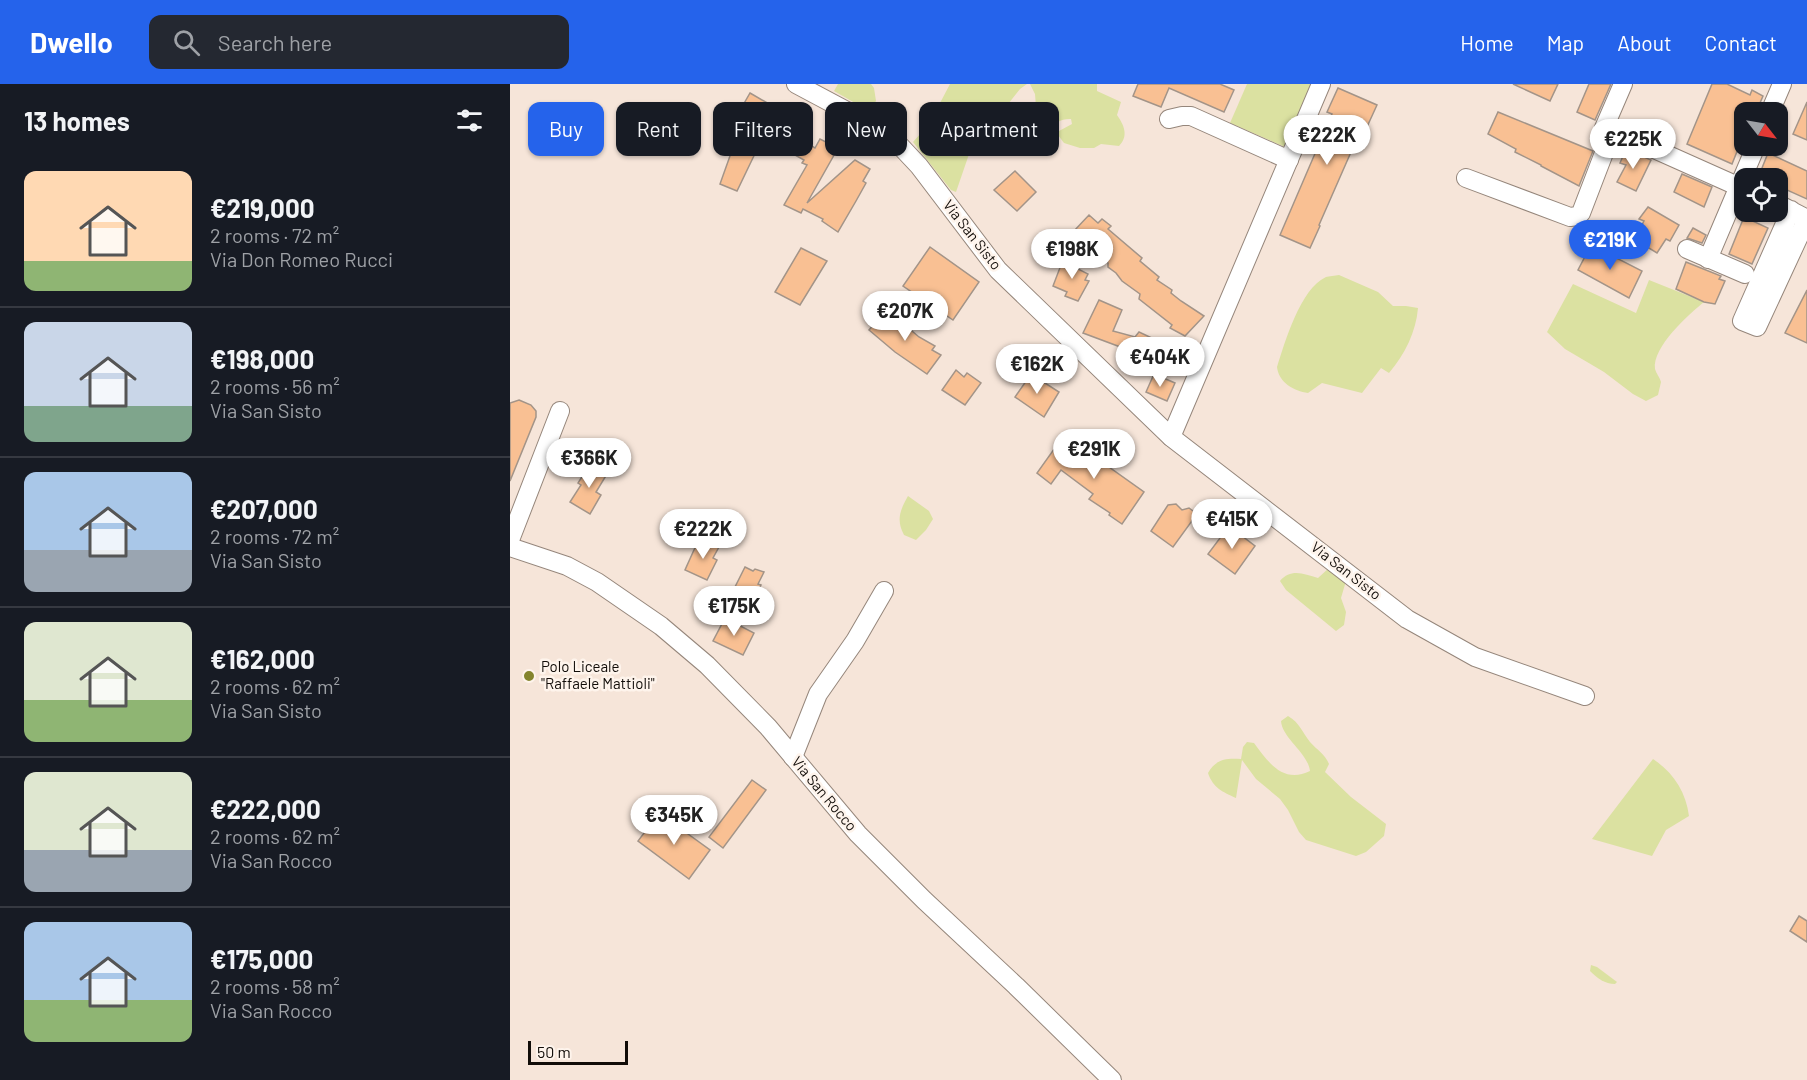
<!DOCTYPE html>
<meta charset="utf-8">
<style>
body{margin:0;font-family:Barlow,sans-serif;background:#242831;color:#f1f3f6;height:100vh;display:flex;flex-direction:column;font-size:22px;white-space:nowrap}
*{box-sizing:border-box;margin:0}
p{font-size:20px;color:#9ea1a6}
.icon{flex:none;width:33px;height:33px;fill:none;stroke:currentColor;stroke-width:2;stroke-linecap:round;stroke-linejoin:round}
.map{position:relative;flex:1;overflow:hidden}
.panel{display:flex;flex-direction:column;background:#171b24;width:510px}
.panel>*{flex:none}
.top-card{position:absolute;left:18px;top:18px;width:570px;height:54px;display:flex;gap:12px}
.needle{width:39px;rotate:121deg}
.buttons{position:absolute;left:1224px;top:18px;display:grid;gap:12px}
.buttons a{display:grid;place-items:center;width:54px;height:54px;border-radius:12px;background:#171b24;box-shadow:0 2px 4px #0004;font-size:30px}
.scale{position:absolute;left:18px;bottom:15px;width:100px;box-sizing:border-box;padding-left:6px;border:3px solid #110c08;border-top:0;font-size:16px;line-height:21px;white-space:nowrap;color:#110c08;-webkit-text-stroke:4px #fef4ec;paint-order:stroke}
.price{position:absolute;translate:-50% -51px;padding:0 14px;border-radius:21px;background:#fff;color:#222;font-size:20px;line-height:39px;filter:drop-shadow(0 2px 3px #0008)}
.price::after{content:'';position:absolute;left:50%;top:36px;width:18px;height:14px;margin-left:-9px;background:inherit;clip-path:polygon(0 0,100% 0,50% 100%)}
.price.current{background:#2563eb;color:#fff}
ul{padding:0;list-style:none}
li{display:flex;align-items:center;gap:18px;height:150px;padding:0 24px}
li+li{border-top:2px solid #363941}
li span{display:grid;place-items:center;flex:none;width:168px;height:120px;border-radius:12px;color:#555}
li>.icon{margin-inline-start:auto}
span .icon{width:72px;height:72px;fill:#fffc;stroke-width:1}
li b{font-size:26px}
h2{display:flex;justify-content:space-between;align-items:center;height:72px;padding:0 24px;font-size:26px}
.chip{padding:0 21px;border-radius:12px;background:#171b24;box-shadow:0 2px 4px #0004;font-size:21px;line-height:54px}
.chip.current{background:#2563eb;color:#fff}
header{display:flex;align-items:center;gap:36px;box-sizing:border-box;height:84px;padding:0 30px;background:#2563eb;color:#fff}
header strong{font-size:28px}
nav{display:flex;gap:33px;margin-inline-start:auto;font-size:21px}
.search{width:420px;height:54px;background:#242831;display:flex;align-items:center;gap:15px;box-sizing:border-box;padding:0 21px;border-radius:12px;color:#9ea1a6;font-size:22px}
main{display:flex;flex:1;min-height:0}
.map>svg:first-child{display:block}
.green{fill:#dbe1a1}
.building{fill:#f9c093;stroke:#a39488;stroke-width:1.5}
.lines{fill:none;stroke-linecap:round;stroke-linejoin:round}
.minor-casing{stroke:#95867b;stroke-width:20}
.minor{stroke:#fff;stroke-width:18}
.poi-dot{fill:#84842d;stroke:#fef4ec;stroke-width:2}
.labels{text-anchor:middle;stroke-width:5;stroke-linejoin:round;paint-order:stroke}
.street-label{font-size:15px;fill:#110c08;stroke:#fef4ec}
.poi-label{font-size:15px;fill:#110c08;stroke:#fef4ec;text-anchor:start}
</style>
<header>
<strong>Dwello</strong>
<div class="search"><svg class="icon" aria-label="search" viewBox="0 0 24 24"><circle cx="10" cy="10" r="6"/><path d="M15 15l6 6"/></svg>Search here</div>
<nav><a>Home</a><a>Map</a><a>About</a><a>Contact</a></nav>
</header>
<main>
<section class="panel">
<h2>13 homes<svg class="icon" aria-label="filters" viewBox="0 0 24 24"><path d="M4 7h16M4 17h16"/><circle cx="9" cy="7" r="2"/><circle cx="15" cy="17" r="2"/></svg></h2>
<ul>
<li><span style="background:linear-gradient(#ffd9b3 75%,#8fb573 0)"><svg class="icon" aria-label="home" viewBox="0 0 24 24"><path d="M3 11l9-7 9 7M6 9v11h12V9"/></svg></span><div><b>€219,000</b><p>2 rooms · 72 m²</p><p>Via Don Romeo Rucci</p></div></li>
<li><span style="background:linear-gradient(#c9d6e8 70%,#7fa58c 0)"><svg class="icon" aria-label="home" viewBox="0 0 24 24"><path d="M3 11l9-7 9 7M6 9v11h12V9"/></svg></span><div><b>€198,000</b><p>2 rooms · 56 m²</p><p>Via San Sisto</p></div></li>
<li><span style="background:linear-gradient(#a9c7e8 65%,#9aa5b1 0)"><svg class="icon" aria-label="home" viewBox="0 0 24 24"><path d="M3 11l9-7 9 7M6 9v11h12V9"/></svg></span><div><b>€207,000</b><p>2 rooms · 72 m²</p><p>Via San Sisto</p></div></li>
<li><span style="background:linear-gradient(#dfe7d0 65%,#8fb573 0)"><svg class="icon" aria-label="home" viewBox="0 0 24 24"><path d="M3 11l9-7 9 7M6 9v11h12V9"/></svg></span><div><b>€162,000</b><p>2 rooms · 62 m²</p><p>Via San Sisto</p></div></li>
<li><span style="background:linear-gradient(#dfe7d0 65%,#9aa5b1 0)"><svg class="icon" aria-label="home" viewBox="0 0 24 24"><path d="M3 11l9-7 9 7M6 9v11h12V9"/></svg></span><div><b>€222,000</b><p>2 rooms · 62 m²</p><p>Via San Rocco</p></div></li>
<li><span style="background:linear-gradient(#a9c7e8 65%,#8fb573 0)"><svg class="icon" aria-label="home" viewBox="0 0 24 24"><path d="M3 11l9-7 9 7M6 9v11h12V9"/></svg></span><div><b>€175,000</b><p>2 rooms · 58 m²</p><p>Via San Rocco</p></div></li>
</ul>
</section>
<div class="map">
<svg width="1297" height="996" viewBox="0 0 1297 996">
<rect width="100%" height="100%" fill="#f6e5d9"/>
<g class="green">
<path d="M328 0H361L364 4 366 17 359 27 324 7Z"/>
<path d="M440 0H517L510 5 491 29 468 44 446 108 441 106 403 58 419 40Z"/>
<path d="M520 0H587V7L611 18 607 31C614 41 619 52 609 62L591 60 584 64H570L554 59 548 51 549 47 562 40 561 35C541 34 538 53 520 59L515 54 513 48 526 23 525 10Z"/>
<path d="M737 0H801L775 63 720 39Z"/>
<path d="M829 191 868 208 883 222H896L908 224C906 248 895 270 879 289L871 284 852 309 812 299 798 309C784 307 769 299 767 283 775 258 790 205 816 193 819 192 825 192 829 191Z"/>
<path d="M1139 196 1194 218C1179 230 1142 263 1145 285 1146 289 1150 294 1151 298L1148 311 1136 317 1123 310 1094 288 1055 265 1037 248 1063 200 1126 229Z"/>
<path d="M398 412 419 427 423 435 416 446 406 456 394 451C386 436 390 426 398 412Z"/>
<path d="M819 484 836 497 831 514 836 528 834 541 826 547 776 506 770 497C781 484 794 490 808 494Z"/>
<path d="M778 632C790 639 792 648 800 658 807 666 815 670 819 680L815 688 841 713 876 740 874 752 856 768 846 772 796 756 789 748 778 726 770 715 746 695 732 676 726 714C713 708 703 704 698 689 706 675 716 674 731 675L733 663 737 658 744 659C758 678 773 700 800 687 798 669 772 654 771 637Z"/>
<path d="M1143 675C1163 688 1176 708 1179 732L1156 746 1142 772 1082 755Z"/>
<path d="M1081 881 1087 883 1107 898 1105 900C1095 900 1087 894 1080 887Z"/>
</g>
<g class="building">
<path d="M628 0H710L724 6 714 28 659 4 651 23 623 12Z"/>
<path d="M1003 0H1048L1040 17Z"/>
<path d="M1079 0H1101L1085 36 1067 28Z"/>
<path d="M1202 0H1217L1240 11 1242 6 1253 12 1246 28H1234V50L1222 80 1177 60Z"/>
<path d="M828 4 867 21 856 45 852 43 809 141 810 142 800 164 770 151 822 30 817 28Z"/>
<path d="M240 9 294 40 286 53 305 64 310 55 328 64 297 119 345 76 360 85 353 97 356 99 346 117 328 148 312 137 313 135 293 125 291 129 274 121 297 81 292 79 294 76 253 53 227 107 210 100 231 41 224 37Z"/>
<path d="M1297 18V56L1283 50Z"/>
<path d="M988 28 1083 67 1069 102 1031 82V81L1005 68 1006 65 978 50Z"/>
<path d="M1116 65 1141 76 1126 107 1107 98 1116 81 1110 79Z"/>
<path d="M1258 69 1297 87V115L1268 102V94H1248Z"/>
<path d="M505 87 526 108 507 127 484 106Z"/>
<path d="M1172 90 1202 103 1194 123 1164 108Z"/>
<path d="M1138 123 1169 141 1160 157 1156 155 1147 169 1124 155 1134 137 1129 135Z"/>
<path d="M579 131 588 139 592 135 601 142 598 145 632 174 630 177 649 193 647 196 662 206 661 209 671 217 694 232 675 252 660 244 662 241 629 215 630 210 612 197 606 189 598 183V179L581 166 563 148Z"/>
<path d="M1234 133 1258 144 1242 180 1219 170Z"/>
<path d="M1183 144 1196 151 1192 159 1177 154Z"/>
<path d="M1081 161 1132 187 1119 214 1068 186Z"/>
<path d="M420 163 469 198 443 236 393 202Z"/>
<path d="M291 164 317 177 290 221 265 208Z"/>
<path d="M558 175 570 181 568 185 578 190 575 196 579 197 568 217 555 212 557 208 543 202 551 181 555 183Z"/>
<path d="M1176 178 1211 192 1209 195 1215 197 1205 220 1194 218 1166 205Z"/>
<path d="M1297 206V259L1275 249Z"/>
<path d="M589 216 612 226 603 247 625 253 629 248 642 254 624 289 613 283 616 275 609 272 613 264 573 249Z"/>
<path d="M375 224 409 253 425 262 422 266 431 271 417 290 385 268 359 246 368 236 365 234Z"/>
<path d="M446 286 454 293 457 289 471 299 455 321 432 306Z"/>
<path d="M521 290 549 308 534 333 505 313Z"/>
<path d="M644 290 665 299 657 317 636 308Z"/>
<path d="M9 316 21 321 26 327V333L0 397V319Z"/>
<path d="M570 360 587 370 585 373 634 408 612 440 599 431 600 429 579 415 583 410 551 386 541 400 527 389 547 361 562 370Z"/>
<path d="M80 380 97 390 86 408 91 411 80 430 60 418 71 401 68 399Z"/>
<path d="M666 420 672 426 679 424 687 430 663 463 641 447 658 421Z"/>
<path d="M719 442 745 462 725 490 698 470Z"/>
<path d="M188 457 193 460 194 457 209 463 203 474 207 476 197 496 175 486Z"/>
<path d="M235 483 243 487 245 485 254 488 248 500 251 501 243 518 223 507Z"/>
<path d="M215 534 244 549 233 571 203 557Z"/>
<path d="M242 696 256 706 213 764 199 753Z"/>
<path d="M149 729 200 766 179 795 128 757Z"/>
<path d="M1289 832 1297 837V858L1280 847Z"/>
</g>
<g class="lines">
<g class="minor-casing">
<g id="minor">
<path d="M286 0 378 49 409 82 488 186 661 353 897 535 965 573 1075 612"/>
<path d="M1260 28 1272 0"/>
<path d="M659 35 672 32H681L779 76"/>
<path d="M1094 44 1113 0"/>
<path d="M956 94 1060 133 1068 132 1071 129 1094 69 1108 50 1113 51 1234 105"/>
<path d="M1268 120 1297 135 1247 243 1232 237 1281 126"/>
<path d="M1177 165 1235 190"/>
<path d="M1198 175 1246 62"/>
<path d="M661 353 811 0"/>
<path d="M0 456 50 327"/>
<path d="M0 463 57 482 87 498 151 542 197 581 258 643 348 750 414 816 506 902 602 996"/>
<path d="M283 673 308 610 345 557 374 507"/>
</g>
</g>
<use href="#minor" class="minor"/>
</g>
<circle class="poi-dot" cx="19" cy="592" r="6"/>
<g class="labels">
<g class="street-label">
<text transform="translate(462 151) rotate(52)" y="5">Via San Sisto</text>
<text transform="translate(836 487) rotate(38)" y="5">Via San Sisto</text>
<text transform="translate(314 710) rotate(50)" y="5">Via San Rocco</text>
</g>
<g class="poi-label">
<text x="31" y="588">Polo Liceale<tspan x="31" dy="17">"Raffaele Mattioli"</tspan></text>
</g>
</g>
</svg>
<div class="buttons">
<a><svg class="needle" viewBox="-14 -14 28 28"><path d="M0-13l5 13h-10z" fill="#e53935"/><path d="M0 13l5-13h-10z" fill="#9ea1a6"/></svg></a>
<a><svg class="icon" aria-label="locate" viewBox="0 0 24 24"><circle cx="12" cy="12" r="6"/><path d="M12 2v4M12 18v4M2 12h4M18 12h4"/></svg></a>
</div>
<div class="scale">50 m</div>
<b class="price" style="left:817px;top:82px">€222K</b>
<b class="price" style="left:1123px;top:86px">€225K</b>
<b class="price current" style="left:1100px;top:187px">€219K</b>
<b class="price" style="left:562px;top:196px">€198K</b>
<b class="price" style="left:395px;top:258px">€207K</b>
<b class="price" style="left:650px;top:304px">€404K</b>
<b class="price" style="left:527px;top:311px">€162K</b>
<b class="price" style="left:584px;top:396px">€291K</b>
<b class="price" style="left:79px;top:405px">€366K</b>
<b class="price" style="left:722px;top:466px">€415K</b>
<b class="price" style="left:193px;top:476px">€222K</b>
<b class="price" style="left:224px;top:553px">€175K</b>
<b class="price" style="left:164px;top:762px">€345K</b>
<div class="top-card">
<a class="chip current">Buy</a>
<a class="chip">Rent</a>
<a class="chip">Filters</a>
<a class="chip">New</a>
<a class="chip">Apartment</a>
</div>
</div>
</main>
